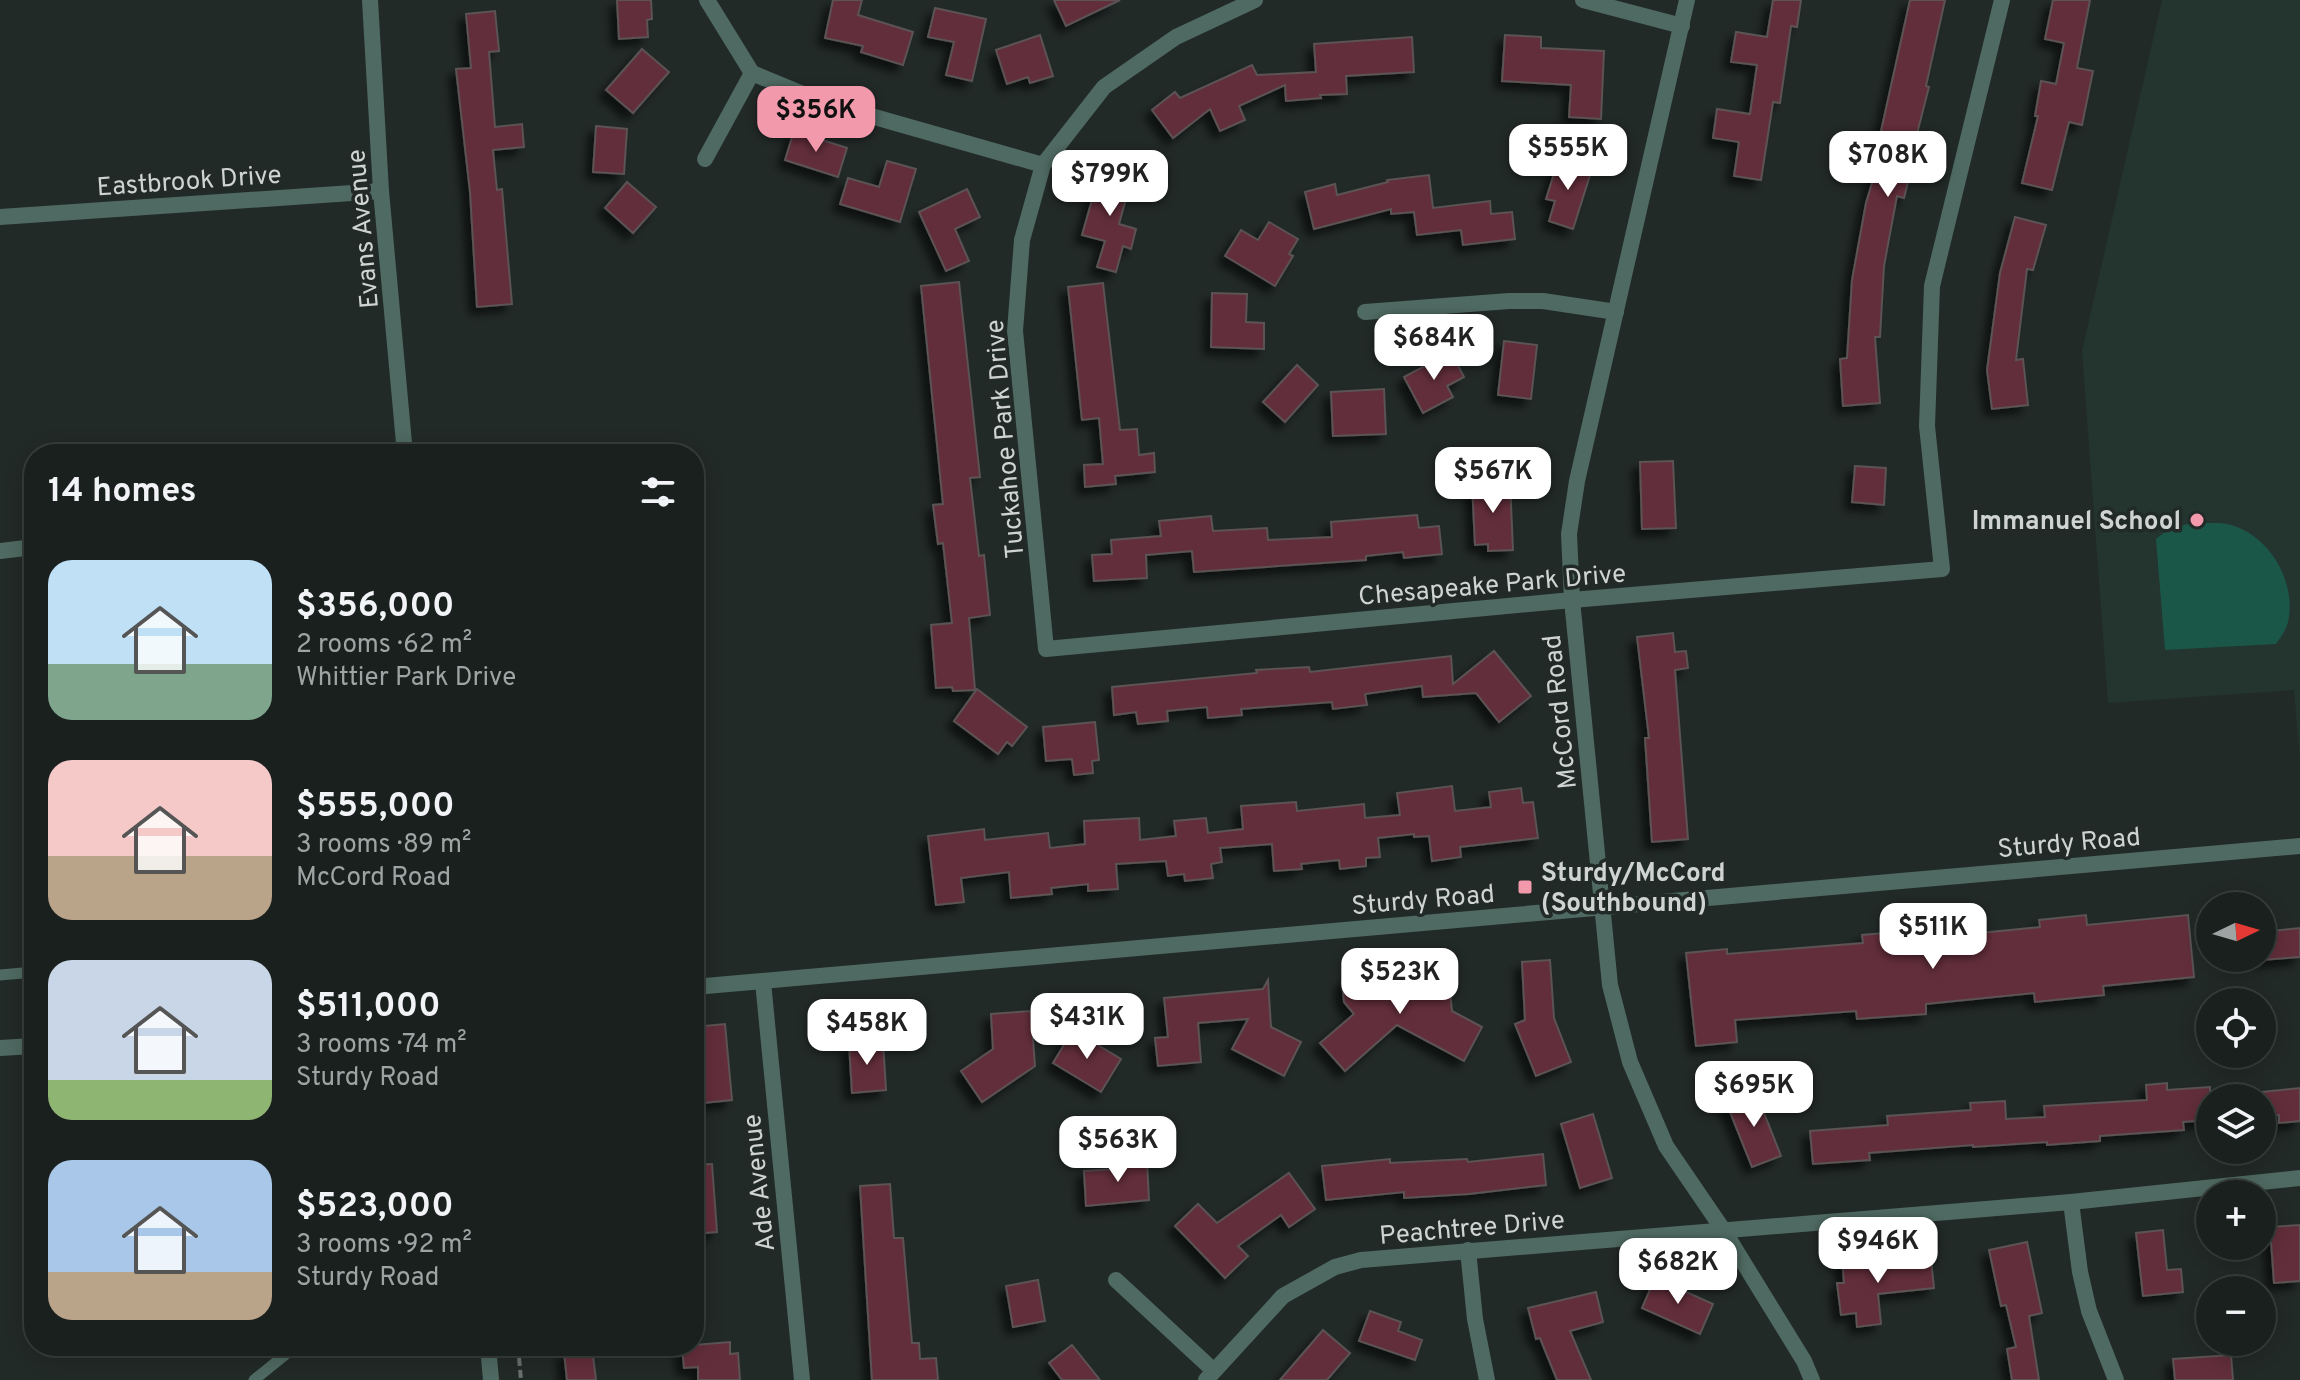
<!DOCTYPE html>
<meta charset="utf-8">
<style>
body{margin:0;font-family:Overpass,sans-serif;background:#232827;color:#f1f3f6;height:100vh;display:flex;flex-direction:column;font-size:30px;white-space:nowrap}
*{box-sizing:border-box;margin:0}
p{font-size:26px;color:#9fa3a4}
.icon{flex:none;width:44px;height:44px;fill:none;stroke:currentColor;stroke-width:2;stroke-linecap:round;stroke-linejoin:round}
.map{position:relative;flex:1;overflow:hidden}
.drawer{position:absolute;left:24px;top:444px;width:680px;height:912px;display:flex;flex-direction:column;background:#1a201e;border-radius:32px;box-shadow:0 4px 20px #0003,0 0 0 2px #383e3c}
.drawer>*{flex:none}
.needle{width:52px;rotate:85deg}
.controls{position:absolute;left:2196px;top:892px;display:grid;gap:16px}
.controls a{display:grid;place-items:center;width:80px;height:80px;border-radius:50%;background:#1a201e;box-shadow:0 4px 20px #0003,0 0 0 2px #383e3c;font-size:40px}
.price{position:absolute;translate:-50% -68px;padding:0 18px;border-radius:16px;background:#fff;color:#222;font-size:26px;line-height:52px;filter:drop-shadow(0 2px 4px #0008)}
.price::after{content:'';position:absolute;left:50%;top:48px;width:24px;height:18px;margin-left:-12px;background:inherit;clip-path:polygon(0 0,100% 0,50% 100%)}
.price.on{background:#f29aac;color:#111}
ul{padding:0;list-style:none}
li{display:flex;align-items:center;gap:24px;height:200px;padding:0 24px}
li span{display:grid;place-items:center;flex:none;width:224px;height:160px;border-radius:24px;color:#555}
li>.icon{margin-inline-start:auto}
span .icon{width:96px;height:96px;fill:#fffc;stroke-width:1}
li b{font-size:34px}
h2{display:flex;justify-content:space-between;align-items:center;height:96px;padding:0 24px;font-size:34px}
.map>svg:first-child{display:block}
.built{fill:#24342f}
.green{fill:#1b5749}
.building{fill:#622e3b;stroke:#5b5254;stroke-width:2;filter:url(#shadow)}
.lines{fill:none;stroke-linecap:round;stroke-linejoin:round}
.path{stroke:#69706e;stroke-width:4;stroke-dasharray:8 4;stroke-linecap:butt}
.service{stroke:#4f6a62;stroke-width:11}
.minor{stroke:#4f6a62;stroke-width:16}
.tertiary{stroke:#4f6a62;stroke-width:16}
.poi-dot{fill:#f29aac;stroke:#222a28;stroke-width:3}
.labels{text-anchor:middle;stroke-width:7;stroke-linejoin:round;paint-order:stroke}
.street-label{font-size:26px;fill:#cfd4d2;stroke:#222a28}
.poi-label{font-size:26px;font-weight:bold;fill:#cfd4d2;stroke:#222a28;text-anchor:end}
</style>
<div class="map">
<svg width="2300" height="1380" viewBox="0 0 2300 1380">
<defs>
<filter id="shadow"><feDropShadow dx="-7" dy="7" stdDeviation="4" flood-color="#0009"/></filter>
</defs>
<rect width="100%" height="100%" fill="#222a28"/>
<path class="built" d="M2162 0H2300V761L2294 690 2108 703 2082 351Z"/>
<path class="green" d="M2195 523C2205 524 2217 522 2227 524 2269 533 2297 582 2288 622 2286 630 2281 637 2276 644L2165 650 2156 539 2171 527Z"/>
<g class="building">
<path d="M617 0H651L652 19 647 20 648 37 619 39Z"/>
<path d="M833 0H862L858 15 913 32 903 65 861 52 863 46 825 38Z"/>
<path d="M1054 0H1120L1066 26Z"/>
<path d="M1773 0H1801L1797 27 1791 26 1780 103 1773 102 1761 180 1734 176 1739 142 1713 138 1717 109 1750 114 1757 65 1731 62 1736 32 1767 37Z"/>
<path d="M1910 0H1945L1926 86 1929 87 1911 157 1914 158 1904 198 1897 196 1884 266 1880 337H1875L1880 403 1843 406 1840 359 1847 358 1852 280 1866 203 1887 133 1881 131Z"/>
<path d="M2053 0H2090L2077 68 2093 71 2082 125 2069 122 2052 190 2022 183 2038 116H2035L2041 81 2056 84 2064 43 2045 39Z"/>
<path d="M935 8 986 19 972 81 946 75 954 42 928 37Z"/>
<path d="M495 11 499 51 489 52 495 127 522 124 524 147 493 150 497 190 502 189 512 304 477 307 470 192 456 69 471 68 466 14Z"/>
<path d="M1040 35 1053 76 1030 83 1028 77 1007 84 996 50Z"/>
<path d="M1505 35 1541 37V48L1604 51 1601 119 1569 117 1571 85 1502 81Z"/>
<path d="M1412 37 1414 72 1346 76 1347 94 1320 95 1321 98 1286 101 1285 85 1239 106 1245 120 1220 131 1210 109 1173 138 1152 110 1175 92 1180 98 1252 65 1257 75 1316 72 1314 44Z"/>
<path d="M642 49 669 72 633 113 606 90Z"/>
<path d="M596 126 627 129 624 174 593 172Z"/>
<path d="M794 131 847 148 838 177 785 160Z"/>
<path d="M1559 158 1592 169 1573 229 1549 221 1555 201 1546 199Z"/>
<path d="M887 161 916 169 900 222 840 204 848 178 879 187Z"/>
<path d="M1101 168 1132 177 1119 224 1136 229 1131 249 1123 246 1116 272 1097 267 1105 241 1082 235Z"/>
<path d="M1429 175 1433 208 1490 201 1491 214 1512 212 1515 239 1463 245 1461 230 1417 235 1414 212 1391 214V209L1314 229 1305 192 1335 184 1337 195 1388 182 1387 180Z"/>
<path d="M627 182 656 207 633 233 605 208Z"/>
<path d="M967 189 980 217 955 229 969 261 946 271 919 212Z"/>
<path d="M2015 217 2046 225 2033 270 2027 269 2016 360 2023 359 2028 405 1992 409 1987 370 2000 273Z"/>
<path d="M1269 222 1298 239 1289 254 1293 256 1275 286 1225 256 1241 230 1258 240Z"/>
<path d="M959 282 980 477 970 478 979 556 984 555 990 615 969 618 975 690 953 691 952 687 936 688 931 625 952 623 943 543 938 544 933 505 943 504 921 286Z"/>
<path d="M1103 283 1120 430 1137 429 1139 455 1154 453 1155 472 1115 476 1116 484 1085 487 1084 465 1103 464 1099 418 1082 420 1068 287Z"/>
<path d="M1212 293 1247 294 1246 322 1264 323V349L1211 347Z"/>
<path d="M1504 341 1537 345 1531 399 1498 395Z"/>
<path d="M1451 352 1464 377 1447 386 1453 397 1423 413 1404 377Z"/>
<path d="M1297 365 1318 385 1285 422 1263 402Z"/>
<path d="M1384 389 1386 434 1333 436 1331 392Z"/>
<path d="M1673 461 1676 528 1642 529 1640 462Z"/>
<path d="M1855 466 1886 468 1884 505 1852 502Z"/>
<path d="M1510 482 1513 550 1488 551V544L1475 545 1472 483Z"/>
<path d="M1417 515 1419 528 1439 526 1442 554 1404 558 1403 552 1366 556V560L1194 572 1192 551 1146 555 1147 578 1094 581 1092 555 1112 554 1111 540 1161 536 1159 521 1211 516 1213 531 1267 528 1268 540 1332 537 1331 522Z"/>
<path d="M1673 633 1675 652 1686 651 1688 668 1675 670 1688 839 1652 842 1645 738H1649L1637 637Z"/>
<path d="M1494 651 1531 696 1499 722 1476 693 1423 697 1422 686 1365 694 1367 705 1333 709 1332 702 1241 709 1242 715 1208 718 1207 707 1167 711 1168 721 1138 724 1136 712 1114 715 1112 687 1257 673 1256 670 1309 667 1310 672 1451 656 1453 684Z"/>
<path d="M977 689 1027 727 1012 746 1007 742 998 754 954 721Z"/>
<path d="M1095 722 1099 760 1092 761 1093 773 1074 775 1072 759 1046 761 1043 727Z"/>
<path d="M1452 786 1455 811 1491 807 1489 792 1521 788 1523 803 1533 802 1538 838 1460 847 1461 857 1432 861 1429 836 1414 837V834L1378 838 1380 857 1366 858V866L1340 869 1339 860 1301 864 1302 869 1274 871 1272 844 1220 848 1222 862 1211 864 1213 878 1185 881 1184 874 1168 876 1166 861 1116 864 1118 889 1088 891V884L1051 888 1052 894 1011 898 1009 872 961 878 964 902 936 905 928 836 984 829 985 840 1048 833 1050 848 1085 844 1084 821 1139 818 1140 840 1176 836 1174 821 1206 818 1208 833 1243 829 1241 806 1296 802 1297 811 1364 804 1365 818 1400 815 1397 793Z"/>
<path d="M2086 915 2087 925 2188 915 2194 977 2103 986 2104 995 2035 1002 2034 993 1926 1004V1014L1857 1019 1856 1011 1735 1020 1737 1042 1696 1046 1686 953 1727 949V954L1863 943 1862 935 1908 931 1909 940 2040 927 2039 920Z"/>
<path d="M2300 928V957L2262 960V932Z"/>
<path d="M1550 960 1554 1018 1571 1062 1536 1076 1515 1024 1525 1020 1522 962Z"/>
<path d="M1448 972 1452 1011 1482 1027 1464 1061 1397 1025 1345 1071 1320 1043 1354 1014 1344 1002 1342 981Z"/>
<path d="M1268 980 1271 1027 1301 1042 1284 1076 1232 1049 1248 1019 1198 1023 1201 1062 1158 1066 1155 1038 1168 1037 1164 998 1263 989Z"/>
<path d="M1031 1011 1035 1066 982 1102 961 1071 993 1049 991 1014Z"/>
<path d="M725 1024 732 1100 694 1104V1027Z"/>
<path d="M1073 1030 1121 1059 1101 1092 1053 1063Z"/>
<path d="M883 1042 886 1090 852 1093 849 1044Z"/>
<path d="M2167 1083V1090L2210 1087V1120L2183 1122 2184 1130 2100 1136V1141L2047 1145V1142L1973 1147V1145L1869 1153 1870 1160 1813 1164 1810 1131 1888 1125 1887 1116 1971 1110 1970 1103 2005 1101 2006 1119 2045 1117 2044 1106 2147 1100 2146 1085Z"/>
<path d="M2300 1088V1121L2279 1123V1115L2262 1116V1092Z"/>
<path d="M1755 1090 1781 1156 1752 1167 1726 1102Z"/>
<path d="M1593 1114 1612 1178 1580 1188 1561 1124Z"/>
<path d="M1543 1154 1546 1185 1469 1194 1404 1198V1192L1326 1200 1322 1166 1390 1159V1163L1467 1159 1468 1162Z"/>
<path d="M1147 1161 1149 1200 1086 1206 1084 1171 1117 1169 1116 1162Z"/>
<path d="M712 1164 717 1232 694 1234V1165Z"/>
<path d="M1289 1173 1315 1209 1289 1227 1281 1215 1238 1246 1248 1256 1225 1278 1175 1226 1198 1204 1217 1223Z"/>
<path d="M890 1184 894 1238H903L912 1343H919L920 1359 936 1358 938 1380H872L860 1186Z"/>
<path d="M2300 1225V1281L2274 1283 2270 1227Z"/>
<path d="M2163 1230 2167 1270 2181 1269 2183 1292 2143 1296 2136 1233Z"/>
<path d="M2027 1242 2042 1313 2029 1316 2039 1380H2012L2007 1349 2016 1347 2006 1305 2001 1306 1989 1250Z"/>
<path d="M1874 1256 1875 1265 1931 1259 1934 1288 1878 1294 1881 1324 1857 1327 1856 1313 1841 1315 1837 1283H1844L1842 1259Z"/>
<path d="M1655 1278 1713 1304 1700 1334 1642 1308Z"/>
<path d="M1038 1280 1045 1321 1013 1327 1006 1286Z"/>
<path d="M1596 1292 1603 1322 1570 1331 1591 1380H1557L1540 1338 1536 1339 1528 1308Z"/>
<path d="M1370 1311 1401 1322 1398 1331 1422 1340 1415 1360 1359 1341Z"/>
<path d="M1323 1330 1350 1353 1327 1380H1280Z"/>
<path d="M730 1342V1354L738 1353 740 1380H698V1367L684 1368 682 1346Z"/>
<path d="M1072 1345 1100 1380H1062L1049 1363Z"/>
<path d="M592 1348 596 1380H567L564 1352Z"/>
<path d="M2231 1355 2233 1380H2175L2173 1359Z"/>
</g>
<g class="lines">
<path class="path" d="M518 1346 521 1380"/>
<g class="service">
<path d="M0 975 34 972"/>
<path d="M254 1380 296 1346"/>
</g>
<g class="minor">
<path d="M707 0 752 73 822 102 1043 165"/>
<path d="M1255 0 1176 37 1104 87 1043 165 1022 240 1015 331 1046 649 1572 600 1942 569 1927 426 1932 286 2002 0"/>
<path d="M1583 0 1682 26"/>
<path d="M1687 0 1577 481 1569 534 1572 600 1610 985 1630 1062 1666 1146 1724 1231 1804 1361 1812 1380"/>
<path d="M705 159 752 73"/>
<path d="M0 217 381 191"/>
<path d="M1365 312 1509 301H1543L1616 312"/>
<path d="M0 551 34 547"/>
<path d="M763 982 802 1380"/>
<path d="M2071 1202 2080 1272 2089 1311 2116 1380"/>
<path d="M1468 1250 1475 1319 1487 1380"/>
<path d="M1116 1280 1213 1370"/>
<path d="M1206 1380 1283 1296 1335 1267 1361 1260 2071 1202 2300 1178"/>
</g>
<g class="tertiary">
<path d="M370 0 381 191 405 454"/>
<path d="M694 987 2300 846"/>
<path d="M0 1048 34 1046"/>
<path d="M488 1346 491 1380"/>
</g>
</g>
<g class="poi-dot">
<circle cx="2197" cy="520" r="8"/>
<rect x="1517" y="879" width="16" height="16" rx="4"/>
</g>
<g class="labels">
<g class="street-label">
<text transform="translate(189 180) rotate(-4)" y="9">Eastbrook Drive</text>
<text transform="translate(362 229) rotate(-95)" y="9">Evans Avenue</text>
<text transform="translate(1004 439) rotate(-95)" y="9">Tuckahoe Park Drive</text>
<text transform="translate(1492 584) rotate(-5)" y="9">Chesapeake Park Drive</text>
<text transform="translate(1559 712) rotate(-96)" y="9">McCord Road</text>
<text transform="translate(2069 842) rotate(-5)" y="9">Sturdy Road</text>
<text transform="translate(1423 899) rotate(-5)" y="9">Sturdy Road</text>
<text transform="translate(758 1183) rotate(-96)" y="9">Ade Avenue</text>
<text transform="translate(1472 1227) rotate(-5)" y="9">Peachtree Drive</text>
</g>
<g class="poi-label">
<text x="2181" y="529">Immanuel School</text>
<text x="1541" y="881" text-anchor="start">Sturdy/McCord<tspan x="1541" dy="30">(Southbound)</tspan></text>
</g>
</g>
</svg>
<div class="controls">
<a><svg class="needle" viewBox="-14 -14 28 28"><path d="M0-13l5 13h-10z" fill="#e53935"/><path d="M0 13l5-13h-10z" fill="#9fa3a4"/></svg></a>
<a><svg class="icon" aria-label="locate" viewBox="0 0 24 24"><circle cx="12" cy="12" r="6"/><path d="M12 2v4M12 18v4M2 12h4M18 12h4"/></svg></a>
<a><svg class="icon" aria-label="layers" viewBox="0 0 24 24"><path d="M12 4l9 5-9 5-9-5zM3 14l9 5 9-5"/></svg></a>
<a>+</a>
<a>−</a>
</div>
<b class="price on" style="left:816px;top:154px">$356K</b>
<b class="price" style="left:1568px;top:192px">$555K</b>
<b class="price" style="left:1888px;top:199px">$708K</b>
<b class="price" style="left:1110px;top:218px">$799K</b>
<b class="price" style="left:1434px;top:382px">$684K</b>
<b class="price" style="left:1493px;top:515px">$567K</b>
<b class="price" style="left:1933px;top:971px">$511K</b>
<b class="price" style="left:1400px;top:1016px">$523K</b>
<b class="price" style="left:1087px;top:1061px">$431K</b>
<b class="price" style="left:867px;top:1067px">$458K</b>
<b class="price" style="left:1754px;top:1129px">$695K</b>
<b class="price" style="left:1118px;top:1184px">$563K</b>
<b class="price" style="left:1878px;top:1285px">$946K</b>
<b class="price" style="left:1678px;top:1306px">$682K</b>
<section class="drawer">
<h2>14 homes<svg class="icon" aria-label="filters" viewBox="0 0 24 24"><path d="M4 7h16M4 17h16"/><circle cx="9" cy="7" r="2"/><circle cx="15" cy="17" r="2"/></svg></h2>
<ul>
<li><span style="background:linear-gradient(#bfe0f5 65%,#7fa58c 0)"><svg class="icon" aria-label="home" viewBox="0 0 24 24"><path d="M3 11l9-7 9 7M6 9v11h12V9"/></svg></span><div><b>$356,000</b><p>2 rooms · 62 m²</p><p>Whittier Park Drive</p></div></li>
<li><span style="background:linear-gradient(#f6c9c9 60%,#b9a48a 0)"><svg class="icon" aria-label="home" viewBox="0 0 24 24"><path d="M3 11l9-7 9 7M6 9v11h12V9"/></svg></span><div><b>$555,000</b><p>3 rooms · 89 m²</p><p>McCord Road</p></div></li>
<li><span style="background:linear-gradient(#c9d6e8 75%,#8fb573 0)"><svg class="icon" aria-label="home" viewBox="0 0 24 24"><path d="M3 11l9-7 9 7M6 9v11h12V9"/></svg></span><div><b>$511,000</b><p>3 rooms · 74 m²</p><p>Sturdy Road</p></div></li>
<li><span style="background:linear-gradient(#a9c7e8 70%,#b9a48a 0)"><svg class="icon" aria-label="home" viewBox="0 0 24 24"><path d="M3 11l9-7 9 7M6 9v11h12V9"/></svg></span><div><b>$523,000</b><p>3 rooms · 92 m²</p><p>Sturdy Road</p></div></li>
</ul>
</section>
</div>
